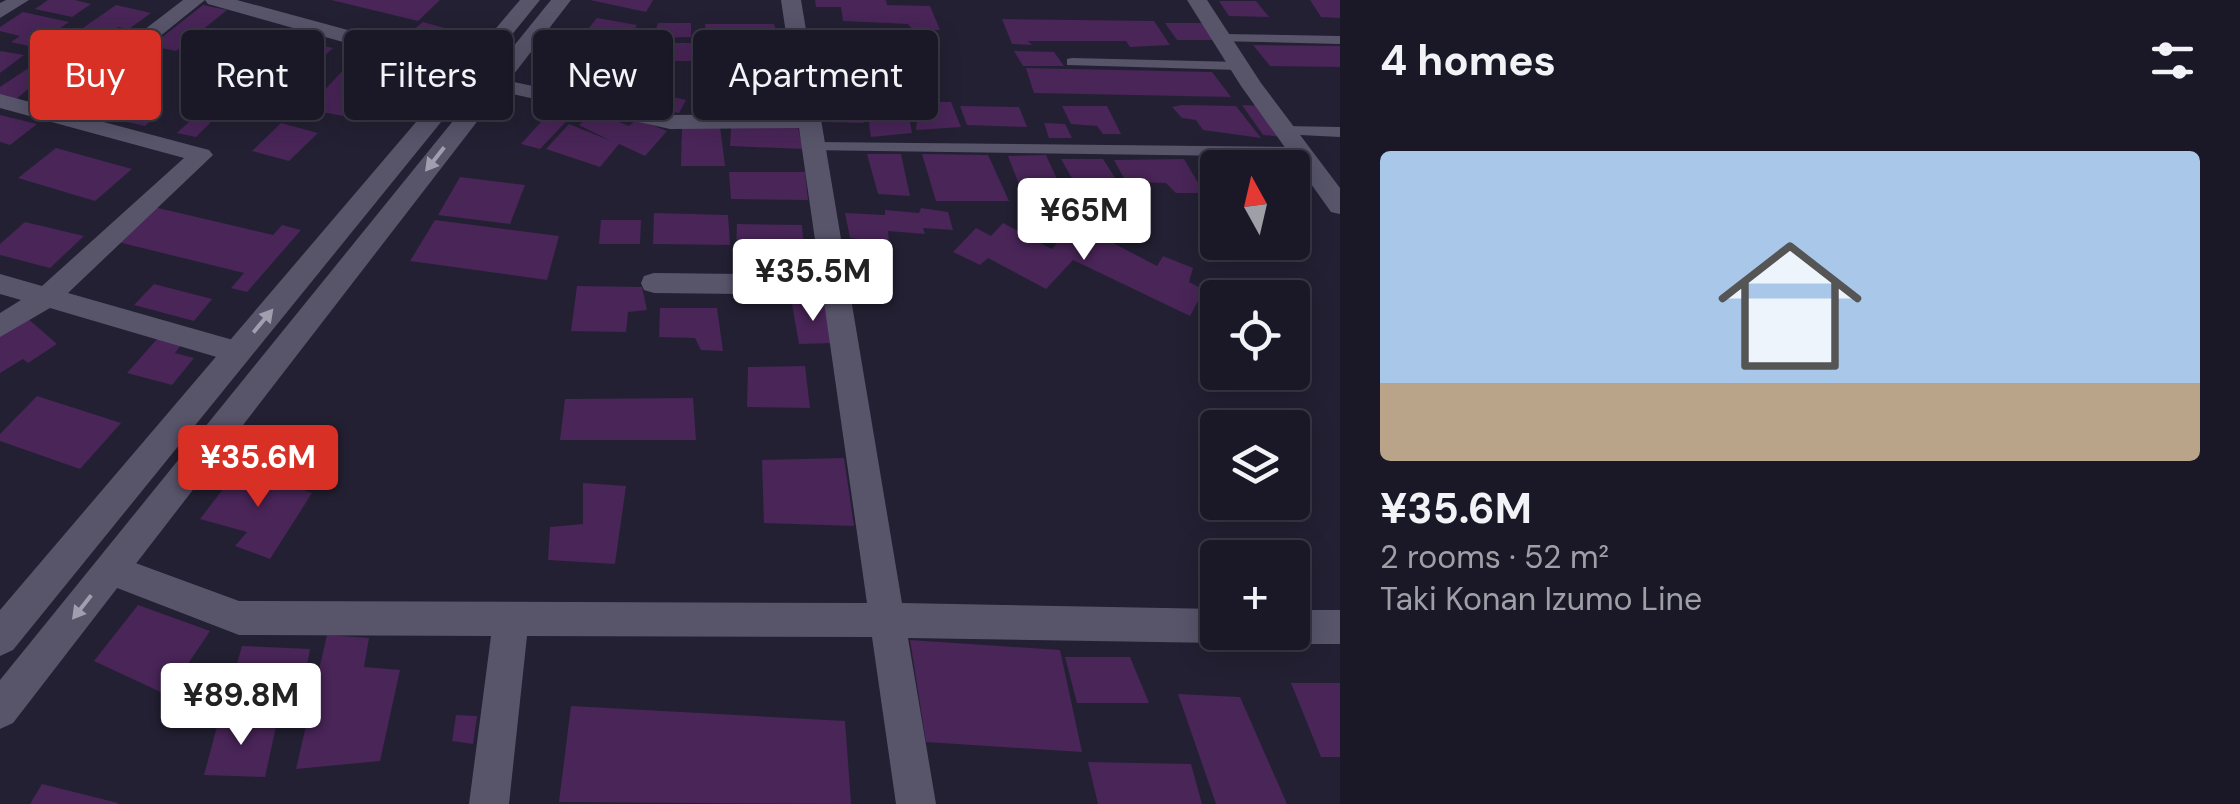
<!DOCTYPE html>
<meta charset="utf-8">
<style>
body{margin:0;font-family:"DM Sans",sans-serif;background:#23212e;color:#f1f3f6;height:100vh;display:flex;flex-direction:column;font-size:38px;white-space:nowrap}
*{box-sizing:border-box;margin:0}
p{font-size:32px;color:#9fa0a7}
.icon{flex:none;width:55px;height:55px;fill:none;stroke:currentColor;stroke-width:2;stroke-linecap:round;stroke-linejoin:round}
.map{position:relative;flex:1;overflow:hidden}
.details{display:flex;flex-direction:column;background:#1a1826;width:900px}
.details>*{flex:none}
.guide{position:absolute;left:30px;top:30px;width:950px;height:90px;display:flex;gap:20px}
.needle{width:65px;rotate:352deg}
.controls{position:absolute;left:1200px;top:150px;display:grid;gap:20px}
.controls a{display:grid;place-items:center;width:110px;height:110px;border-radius:10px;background:#1a1826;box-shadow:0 5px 25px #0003,0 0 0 2px #383743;font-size:50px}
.price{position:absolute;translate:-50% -85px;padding:0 22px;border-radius:10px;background:#fff;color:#222;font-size:32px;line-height:65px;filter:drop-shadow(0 2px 5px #0008)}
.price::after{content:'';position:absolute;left:50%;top:60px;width:30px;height:22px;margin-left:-15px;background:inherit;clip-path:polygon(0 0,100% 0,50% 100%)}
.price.active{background:#d93025;color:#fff}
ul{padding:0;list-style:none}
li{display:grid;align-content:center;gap:20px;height:530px;padding:0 40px}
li+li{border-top:2px solid #383743}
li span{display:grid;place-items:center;height:310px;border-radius:10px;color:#555}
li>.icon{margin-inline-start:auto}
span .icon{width:180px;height:180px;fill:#fffc;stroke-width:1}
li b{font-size:42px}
h2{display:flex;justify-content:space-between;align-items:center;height:120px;padding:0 40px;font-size:42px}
.tag{padding:0 35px;border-radius:10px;background:#1a1826;box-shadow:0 5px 25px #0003,0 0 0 2px #383743;font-size:35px;line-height:90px}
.tag.active{background:#d93025;color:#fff}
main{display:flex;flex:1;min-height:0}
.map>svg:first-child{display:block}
.building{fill:#492558}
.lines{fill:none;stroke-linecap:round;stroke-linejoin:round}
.service{fill:#58556b;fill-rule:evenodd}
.minor{fill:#58556b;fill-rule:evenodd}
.secondary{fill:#58556b;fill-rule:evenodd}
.oneway{fill:#a19faf}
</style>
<main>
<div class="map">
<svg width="1340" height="804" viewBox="0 0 1340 804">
<rect width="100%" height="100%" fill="#232033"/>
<g class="building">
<path d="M48 0H75L91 4 72 17 35 9Z"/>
<path d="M331 0H440L418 21Z"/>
<path d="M590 0H653L646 12Z"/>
<path d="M815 0H886L887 5 930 6 940 30H913L908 24 843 21 841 7H816Z"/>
<path d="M1310 0H1340V18L1321 17Z"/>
<path d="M1219 1H1256L1269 17 1229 16Z"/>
<path d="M116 5 151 13 129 29 118 27 105 36 80 30Z"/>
<path d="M203 5 227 10 176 51 151 46Z"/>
<path d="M23 12 69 22 33 47 11 42 20 36 0 31V27Z"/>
<path d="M597 18 637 25 618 56 573 47Z"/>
<path d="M1002 19 1154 21 1170 45 1130 47 1126 41H1028L1032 45 1012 44Z"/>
<path d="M423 22 452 30 433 47 403 38Z"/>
<path d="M658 23H691V37L653 38Z"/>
<path d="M1165 23H1203L1216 40H1177Z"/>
<path d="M705 24H774L779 40H707Z"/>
<path d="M287 38 333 48 293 85 245 74Z"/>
<path d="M641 43H698L700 61H642Z"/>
<path d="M1253 45 1340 46V67L1270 66Z"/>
<path d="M0 51 24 55 0 73Z"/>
<path d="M1014 51 1054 52 1064 66H1023Z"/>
<path d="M42 59 80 68 70 72 82 77 60 91 33 85 15 100 0 95V87Z"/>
<path d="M723 60 780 61V85L723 86Z"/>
<path d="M551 61 584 69 572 87 536 79Z"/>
<path d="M347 66 382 72 343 116 307 109Z"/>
<path d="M1026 68 1212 72 1231 97 1034 93Z"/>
<path d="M651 92 686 100 679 113 644 106Z"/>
<path d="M770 93H795L798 110 775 109Z"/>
<path d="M117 101 136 106 117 121 97 115Z"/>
<path d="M904 101 951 102 961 127 916 130 917 119 909 117 912 133 871 137 866 104 898 106 899 116 909 117Z"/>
<path d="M559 102 579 108 540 149 521 144Z"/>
<path d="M823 103 861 105 864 123 822 122Z"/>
<path d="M1181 105 1236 106 1261 138 1203 130 1196 120 1182 118 1172 107Z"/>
<path d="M1242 105 1262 106 1284 137 1263 135Z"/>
<path d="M141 106 162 110 145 126 123 121Z"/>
<path d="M960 106 1019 107 1027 127 967 125Z"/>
<path d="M1062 106H1107L1121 134H1103L1097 126 1071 124Z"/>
<path d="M203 109 221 112 196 137 177 133Z"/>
<path d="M595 112 629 126 637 119 667 131 645 156 619 144 600 167 546 149 569 124 611 141 579 125Z"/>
<path d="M0 115 37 124 10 145 0 142Z"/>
<path d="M281 123 318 133 289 161 252 151Z"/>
<path d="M1044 123 1065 124 1072 138H1049Z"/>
<path d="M682 126H720L725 166H681Z"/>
<path d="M731 128H798L803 149 730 146Z"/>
<path d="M56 148 132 169 95 201 18 178Z"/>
<path d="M867 154H901L910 196 878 194Z"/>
<path d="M922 154 988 155 1009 201H936Z"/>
<path d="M1046 155 1061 188 1020 187 1008 156Z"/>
<path d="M1209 158H1278L1285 168H1216Z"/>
<path d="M1061 159H1103L1117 181 1074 182Z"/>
<path d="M1184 159 1204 193H1176L1166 183 1126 182 1114 160Z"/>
<path d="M729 172H805L808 200 731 199Z"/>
<path d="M460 177 525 185 510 224 438 215Z"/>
<path d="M154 207 273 235 282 225 301 230 247 292 231 288 244 273 118 242Z"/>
<path d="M921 208 948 212 953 230 923 228 925 234 888 231 889 242 850 238 845 213 885 215V210L919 213Z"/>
<path d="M654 213 728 215 730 245 653 244Z"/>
<path d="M435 220 559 236 547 280 410 261Z"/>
<path d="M601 220H641L640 244H599Z"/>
<path d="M25 222 84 236 50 268 0 255V244Z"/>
<path d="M1073 222 1157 266 1163 256 1193 268 1189 282 1204 290 1190 316 1073 260 1046 289 988 258 980 265 953 252 976 228 991 236 1003 223 1052 249Z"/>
<path d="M737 224 802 225 804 251 736 253Z"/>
<path d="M154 284 212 299 194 321 134 305Z"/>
<path d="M577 286 642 287 647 310 628 312 626 332 571 331Z"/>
<path d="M826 303 835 343 799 344 792 304Z"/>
<path d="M660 308H717L723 351 701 350 695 338 659 337Z"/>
<path d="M26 317 57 344 28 363 23 359 0 373V333Z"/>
<path d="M157 339 181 345 175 353 194 358 172 385 127 373Z"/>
<path d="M805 366 810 408 747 407 748 367Z"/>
<path d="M37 396 121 423 80 469 0 441V434Z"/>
<path d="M693 398 696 440H560L565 399Z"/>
<path d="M844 458 854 526 764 523 762 460Z"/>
<path d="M240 467 312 493 270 559 235 546 247 532 200 519Z"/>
<path d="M583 483 626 486 615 564 548 560 550 527 583 524Z"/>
<path d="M138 605 210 631 167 695 94 661Z"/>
<path d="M327 635 369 638 364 667 400 670 380 761 296 769Z"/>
<path d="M910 640 1060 650 1082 752 926 742Z"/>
<path d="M242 646 310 649 300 705 225 706Z"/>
<path d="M1065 657H1130L1149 703H1077Z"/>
<path d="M1291 683H1340V757H1321Z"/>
<path d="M1178 694 1240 697 1287 804H1216Z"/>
<path d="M571 706 845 721 851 804 559 802Z"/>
<path d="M456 715 477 716 473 744 452 741Z"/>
<path d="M219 719 277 722 265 777 204 775Z"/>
<path d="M1088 762 1191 764 1202 804H1098Z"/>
<path d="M42 784 118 803V804H30Z"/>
</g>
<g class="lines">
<g class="service">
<path d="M1221 34 1340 36V44L1216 41 1214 38Z"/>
<path d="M1072 58 1239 62 1246 66 1239 70 1067 65V59Z"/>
<path d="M1285 126 1340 127V137L1280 134 1277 131Z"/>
<path d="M814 142 1301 147 1309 152 1301 157 809 150 806 147Z"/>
</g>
<g class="minor">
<path d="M6 0H29L0 18V3Z"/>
<path d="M183 0H205L66 112 209 150 213 155 68 293 247 344 251 352 247 360 237 363 50 308 0 337V313L21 300 0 294V274L42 286 184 158 0 108V94L45 106Z"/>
<path d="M205 0H237L480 66 483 71 480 76H464L208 4Z"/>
<path d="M781 0H801L902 603 1218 609V632H1233L1231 638 1218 643 908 638 936 804H896L872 637 527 636 509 804H469L491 636 239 635 99 581 94 570 99 559 111 554 239 601 867 603 823 295 654 293 644 290 641 283 644 276 654 273 820 275 799 128 670 129 495 90 484 84 495 78 670 115 798 114Z"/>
<path d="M1187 0H1207L1261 83 1340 188V214L1331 212 1241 86Z"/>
<path d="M1292 610H1340V644H1292L1279 639 1276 632H1292Z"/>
</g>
<g class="secondary">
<path d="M520 0H540L13 650 0 656V610Z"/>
<path d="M551 0H571L13 723 0 729V680Z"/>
</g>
</g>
<defs><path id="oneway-solid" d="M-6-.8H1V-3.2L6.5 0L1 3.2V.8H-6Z" transform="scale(2.5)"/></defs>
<g class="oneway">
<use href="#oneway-solid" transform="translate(435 159) rotate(128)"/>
<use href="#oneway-solid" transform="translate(263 321) rotate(-50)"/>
<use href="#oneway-solid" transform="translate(82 607) rotate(128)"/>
</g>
</svg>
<div class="controls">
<a><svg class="needle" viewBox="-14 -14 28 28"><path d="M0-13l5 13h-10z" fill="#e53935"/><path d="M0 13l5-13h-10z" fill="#9fa0a7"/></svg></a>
<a><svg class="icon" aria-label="locate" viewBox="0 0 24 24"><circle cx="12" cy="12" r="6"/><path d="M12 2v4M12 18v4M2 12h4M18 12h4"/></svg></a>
<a><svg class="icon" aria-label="layers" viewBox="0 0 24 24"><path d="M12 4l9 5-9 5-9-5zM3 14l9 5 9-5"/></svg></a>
<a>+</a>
</div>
<b class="price" style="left:1084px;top:263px">¥65M</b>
<b class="price" style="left:813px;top:324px">¥35.5M</b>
<b class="price active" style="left:258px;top:510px">¥35.6M</b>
<b class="price" style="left:241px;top:748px">¥89.8M</b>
<div class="guide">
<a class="tag active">Buy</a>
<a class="tag">Rent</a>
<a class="tag">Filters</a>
<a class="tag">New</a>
<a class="tag">Apartment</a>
</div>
</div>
<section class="details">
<h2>4 homes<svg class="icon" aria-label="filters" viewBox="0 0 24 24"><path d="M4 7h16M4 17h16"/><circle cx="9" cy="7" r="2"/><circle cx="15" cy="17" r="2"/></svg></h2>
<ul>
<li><span style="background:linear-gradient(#a9c7e8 75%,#b9a48a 0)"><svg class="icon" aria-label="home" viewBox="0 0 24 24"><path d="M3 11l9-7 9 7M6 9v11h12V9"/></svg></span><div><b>¥35.6M</b><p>2 rooms · 52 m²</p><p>Taki Konan Izumo Line</p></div></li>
</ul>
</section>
</main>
